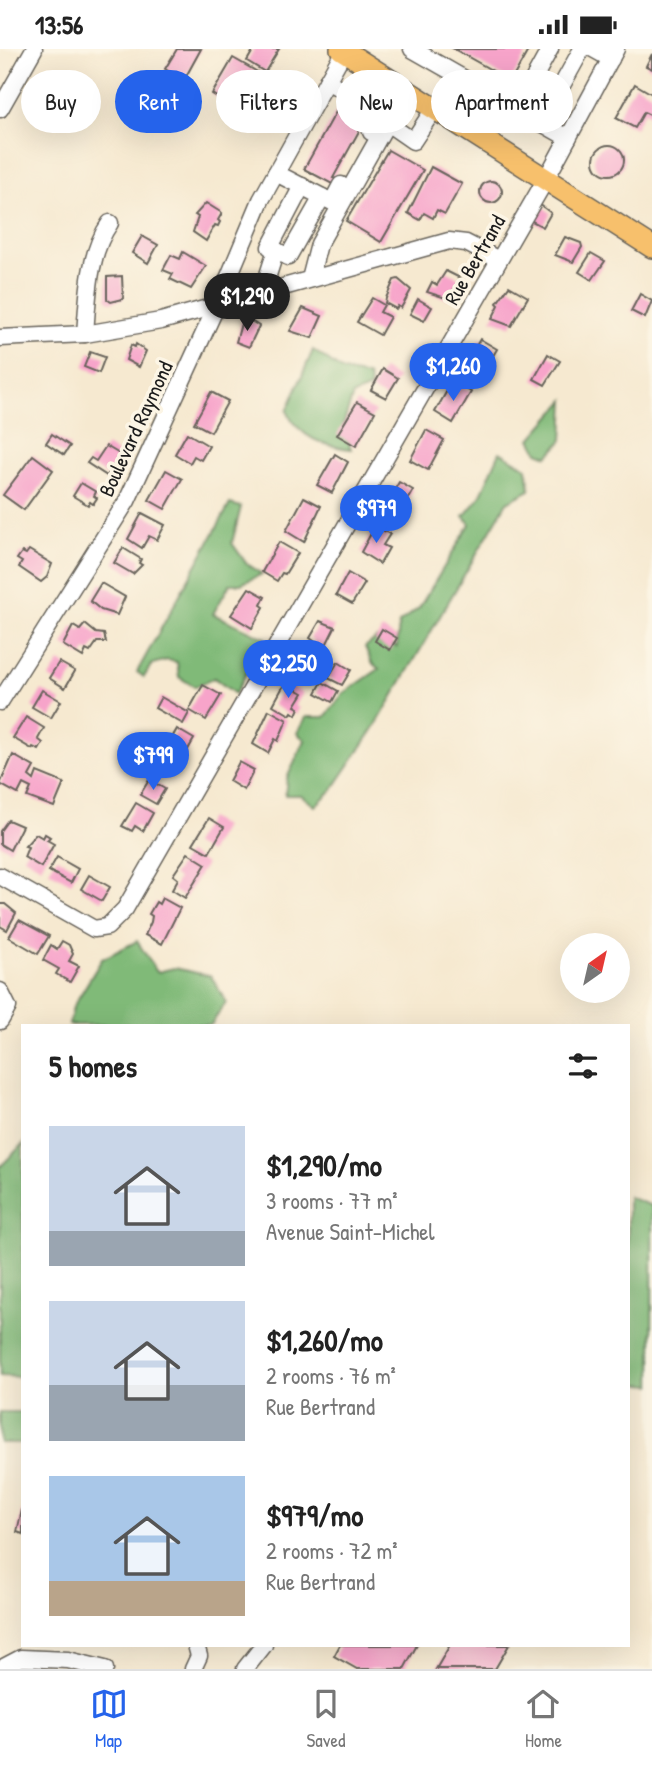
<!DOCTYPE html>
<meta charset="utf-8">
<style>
body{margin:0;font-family:"Patrick Hand",sans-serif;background:#f2f2f2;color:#222;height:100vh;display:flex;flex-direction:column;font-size:26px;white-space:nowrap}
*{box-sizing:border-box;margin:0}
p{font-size:23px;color:#767676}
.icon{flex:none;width:38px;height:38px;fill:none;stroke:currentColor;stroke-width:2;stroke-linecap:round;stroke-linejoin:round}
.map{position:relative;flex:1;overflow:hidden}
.drawer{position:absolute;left:21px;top:975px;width:609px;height:623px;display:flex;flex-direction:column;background:#fff;border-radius:0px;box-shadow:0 7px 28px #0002}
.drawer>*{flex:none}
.guide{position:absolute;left:21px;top:21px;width:611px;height:63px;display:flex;gap:14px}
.needle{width:46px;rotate:34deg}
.fabs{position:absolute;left:560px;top:884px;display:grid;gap:14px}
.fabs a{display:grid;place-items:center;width:70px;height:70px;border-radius:50%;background:#fff;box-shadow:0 7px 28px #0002;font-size:35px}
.price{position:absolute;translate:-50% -60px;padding:0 16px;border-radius:24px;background:#2563eb;color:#fff;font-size:23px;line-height:46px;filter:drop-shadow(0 2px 4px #0008)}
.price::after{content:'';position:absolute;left:50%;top:42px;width:21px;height:16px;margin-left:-10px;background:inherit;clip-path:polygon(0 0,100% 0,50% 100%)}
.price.active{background:#222;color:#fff}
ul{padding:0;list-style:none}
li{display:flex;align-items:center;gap:21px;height:175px;padding:0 28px}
li span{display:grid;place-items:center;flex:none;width:196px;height:140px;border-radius:0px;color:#555}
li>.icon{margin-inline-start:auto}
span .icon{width:84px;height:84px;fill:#fffc;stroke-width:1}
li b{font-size:30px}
h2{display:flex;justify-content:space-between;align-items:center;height:84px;padding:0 28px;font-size:30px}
.pill{padding:0 24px;border-radius:32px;background:#fff;box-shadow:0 7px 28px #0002;font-size:24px;line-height:63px}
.pill.active{background:#2563eb;color:#fff}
.status{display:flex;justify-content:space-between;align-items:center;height:49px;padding:0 35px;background:#fff;direction:ltr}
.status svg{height:19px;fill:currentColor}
.tab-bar{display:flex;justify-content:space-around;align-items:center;height:98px;border-top:2px solid #e0e0e0;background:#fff;font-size:19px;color:#767676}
.tab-bar a{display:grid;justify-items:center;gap:4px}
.tab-bar .active{color:#2563eb}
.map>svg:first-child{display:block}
.forest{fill:#80ba78;stroke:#4e6b4a;stroke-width:2}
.building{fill:#f7a4ca}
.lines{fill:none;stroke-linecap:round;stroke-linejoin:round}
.minor-casing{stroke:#68645b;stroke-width:19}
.major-casing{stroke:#68645b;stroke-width:24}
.minor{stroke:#fff;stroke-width:16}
.major{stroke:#f7c06c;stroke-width:21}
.labels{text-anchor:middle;stroke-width:7;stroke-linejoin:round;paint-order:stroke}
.street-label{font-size:21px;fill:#1c1c1c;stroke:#fcf5e5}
</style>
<div class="status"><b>13:56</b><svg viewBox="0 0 49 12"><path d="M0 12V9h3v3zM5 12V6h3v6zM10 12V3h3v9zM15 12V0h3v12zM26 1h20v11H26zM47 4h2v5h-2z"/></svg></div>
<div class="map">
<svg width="652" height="1620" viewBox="0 0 652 1620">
<rect width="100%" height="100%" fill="#fcf5e5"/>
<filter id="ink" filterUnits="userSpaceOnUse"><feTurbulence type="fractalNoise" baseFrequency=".0143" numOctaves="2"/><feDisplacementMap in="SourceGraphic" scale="14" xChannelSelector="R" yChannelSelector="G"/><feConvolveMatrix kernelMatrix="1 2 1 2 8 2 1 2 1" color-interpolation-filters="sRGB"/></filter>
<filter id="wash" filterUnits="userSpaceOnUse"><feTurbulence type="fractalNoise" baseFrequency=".00686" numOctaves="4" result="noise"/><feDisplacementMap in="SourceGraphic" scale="28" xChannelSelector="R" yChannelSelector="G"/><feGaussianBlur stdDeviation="1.57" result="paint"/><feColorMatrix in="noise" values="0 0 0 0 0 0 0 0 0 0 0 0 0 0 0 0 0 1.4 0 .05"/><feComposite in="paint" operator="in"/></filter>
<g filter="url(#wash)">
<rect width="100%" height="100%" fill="#f6e9d0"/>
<g class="forest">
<path d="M313 301 343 322 368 327 371 339 353 346 343 376 351 400C323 397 300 389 287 362Z"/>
<path d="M565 351 563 391 548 407 538 403 531 390Z"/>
<path d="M500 403 527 419 530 441 507 453 375 678 332 741 315 757 301 746H285L287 729 305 691 297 684 306 668H325L343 645 379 620 372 614 365 598 377 589 397 598 399 574 419 559 470 475 464 467 480 448Z"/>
<path d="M230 455 241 458 232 494 246 514 262 525 241 535H230L213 565 265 589 235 645 214 629 195 638 179 628 177 613 167 611 152 615 144 628 137 623Z"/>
<path d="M137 892 157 923 174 919 211 927 226 953 211 976H69L73 958 102 910Z"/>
<path d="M23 1095V1328L0 1327V1118Z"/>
<path d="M628 1148 652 1157V1336L628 1334Z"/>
<rect x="0" y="1363" width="23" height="31"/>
</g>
<g id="blocks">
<g class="building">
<path d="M177 0H201L184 31 165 20Z"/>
<path d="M254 0H279L265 23 247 12Z"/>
<path d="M454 0H529L511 32Z"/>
<path d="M652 5V20L646 17Z"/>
<path d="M233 9 268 29 246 66 212 45Z"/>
<path d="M635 35 652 45V67L644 63 635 79 616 69Z"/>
<path d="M337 61 363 75 333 129 337 130 334 136 304 120Z"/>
<circle cx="609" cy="111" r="15"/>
<path d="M388 101 423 121 381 193 346 172Z"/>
<path d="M431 118 462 135 445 165 437 161 433 169 424 164 420 171 408 164Z"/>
<circle cx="491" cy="143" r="11"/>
<path d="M206 154 222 164 218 171 220 173 218 177 215 176 206 192 193 183 198 168 195 166Z"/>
<path d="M539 155 551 164 543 178 530 171Z"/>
<path d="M142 187 158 196 148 214 132 204Z"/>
<path d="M565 188 581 194 582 198 573 213 555 206Z"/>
<path d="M183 203 206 217 191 240 170 230 173 225 163 221 171 206 180 210Z"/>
<path d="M591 204 605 212 592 231 579 223Z"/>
<path d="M446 222 460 229 449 250 427 243 432 233 437 236Z"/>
<path d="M122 227 123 250 111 253 107 250V228Z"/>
<path d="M398 230 411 241 401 259 398 257 396 260 385 254 386 249 394 231Z"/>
<path d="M509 237 528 248 511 277 492 270 499 256 497 254Z"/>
<path d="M640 245 652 252 645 269 631 262Z"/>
<path d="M372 249 384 256 380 263 390 268 380 286 357 273Z"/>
<path d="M418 250 432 258 424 272 410 265Z"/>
<path d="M303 259 322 267 312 289 290 282Z"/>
<path d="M248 270 259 277 249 298 236 293 242 271Z"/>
<path d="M480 290 497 300 481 327H476L464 317Z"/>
<path d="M136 295 146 302 139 318 126 311 131 296 135 298Z"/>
<path d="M90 303 105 308 99 324 84 318Z"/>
<path d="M548 305 560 312 545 336 534 330Z"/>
<path d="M383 320 398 329 386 349 371 341Z"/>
<path d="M457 335 471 343 453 374 435 363 448 340 453 343Z"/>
<path d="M211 343 228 352 211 383 194 374Z"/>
<path d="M357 353 375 363 356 397 337 386Z"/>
<path d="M426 381 444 391 428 421 410 411Z"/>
<path d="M187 384 209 397 201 411 194 407 190 414 175 405Z"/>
<path d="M52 385 70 397 64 406 46 394Z"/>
<path d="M106 397 121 406 107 427 87 414 91 409 96 412Z"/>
<path d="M335 405 348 413 332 444 317 436Z"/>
<path d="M33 406 53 421 24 461 3 446Z"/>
<path d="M166 421 182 430 165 460 149 451Z"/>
<path d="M399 433 413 441 397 469 383 461Z"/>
<path d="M81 434 96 443 94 447 97 449 93 455 90 453 88 456 73 447Z"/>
<path d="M304 448 321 457 304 493 286 482Z"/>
<path d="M142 464 165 476 157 491 149 487 142 499 128 490Z"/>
<path d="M375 477 390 485 383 496 389 499 380 515 361 503Z"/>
<path d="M279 493 298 504 285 525 282 524 277 532 262 523Z"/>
<path d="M123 499 141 510 139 514 142 516 133 525 114 514Z"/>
<path d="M29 501 52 515 47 528 41 533 19 518 22 513 17 510 22 503 26 505Z"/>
<path d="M348 524 365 534 352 555 336 546Z"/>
<path d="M101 534 125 548 117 566 101 561 90 552Z"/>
<path d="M249 539 265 548 261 556 264 558 252 579 231 566Z"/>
<path d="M320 572 335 578 323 602 312 595 314 592 310 589Z"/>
<path d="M85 575 96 584 104 585 106 593H97L90 603 86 601 83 608 63 596 73 577 80 581Z"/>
<path d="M382 580 397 589 390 601 375 592Z"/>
<path d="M59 613 75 622 65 639 49 629Z"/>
<path d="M338 613 351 621 342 636 328 629Z"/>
<path d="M322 633 338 642 332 653 316 644Z"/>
<path d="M285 634 303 644 295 657 299 659 296 666 292 663 290 666 273 656Z"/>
<path d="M203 636 221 646 206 671 189 661Z"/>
<path d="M42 641 61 652 51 669 32 658Z"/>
<path d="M161 648 189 664 183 675 155 659Z"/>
<path d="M269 661 287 671 278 692 275 690 268 704 253 695Z"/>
<path d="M26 668 44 679 38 690 43 694 39 701 33 698 32 700 13 689Z"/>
<path d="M177 680 194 690 182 711 165 701Z"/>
<path d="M13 706 34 718 29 727 34 731 37 723 64 734 54 758 27 748 31 739 23 735 18 745 0 735Z"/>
<path d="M239 713 254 721 244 741 229 732Z"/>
<path d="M149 731 165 740 156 755 140 746Z"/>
<path d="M136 754 153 764 143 782 135 777 132 782 122 777Z"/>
<path d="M209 769 224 778 209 804 193 795Z"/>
<path d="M8 771 22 777 10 801 0 795V782Z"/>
<path d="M36 785 43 789 45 785 50 788 47 791 54 795 41 818 24 808 28 798 25 797Z"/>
<path d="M188 804 206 815 185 849 172 841 178 830 173 826Z"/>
<path d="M57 808 78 820 71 834 49 822Z"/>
<path d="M89 826 110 838 102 852 81 840Z"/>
<path d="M162 849 180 859 162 895 145 886 151 873 152 867 149 865 156 853 159 855Z"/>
<path d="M0 855H5L16 864 7 881 0 877Z"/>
<path d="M19 871 49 887 38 905 9 888Z"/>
<path d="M62 892 69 896 73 905 69 912 79 917 70 933 56 925 59 920 43 911 51 896 57 900Z"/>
<path d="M22 1461H23V1485L17 1483Z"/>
<path d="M340 1596H417L404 1620H357L334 1607Z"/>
<path d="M450 1596H509L495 1620H436Z"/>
</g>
</g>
</g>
<g filter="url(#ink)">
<use href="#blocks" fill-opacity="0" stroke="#68645b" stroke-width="2"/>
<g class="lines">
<g class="minor-casing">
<g id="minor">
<path d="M412 0 568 89"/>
<path d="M593 0 611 10"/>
<path d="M327 32 382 64"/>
<path d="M0 60 34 0"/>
<path d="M517 60 550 0"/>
<path d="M541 74 582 0"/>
<path d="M371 83 398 36"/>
<path d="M475 85 497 49"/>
<path d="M276 124 332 153 341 136"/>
<path d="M302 137 270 198 288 208 322 148"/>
<path d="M310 230 319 195 387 74 413 92 434 60"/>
<path d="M270 241 268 226 276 201"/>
<path d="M85 285C88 248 88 205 110 174"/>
<path d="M0 289 85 285 161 272 449 192 466 194 499 211"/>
<path d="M0 653 127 452 217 256 261 151 345 0"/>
<path d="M0 827 94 880 107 878 125 860 546 130 616 0"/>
<path d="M0 942 8 958 0 972"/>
<path d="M0 1620 21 1609 68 1611 105 1620"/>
<path d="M193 1620 199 1607 196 1596"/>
<path d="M245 1620 264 1596"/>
</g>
</g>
<g class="major-casing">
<path id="major" d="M341 0 652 198"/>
</g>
<use href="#minor" class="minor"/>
<use href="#major" class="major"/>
</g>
</g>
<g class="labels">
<g class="street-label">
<text transform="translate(475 211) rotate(-60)" y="7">Rue Bertrand</text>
<text transform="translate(136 380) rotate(-65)" y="7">Boulevard Raymond</text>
</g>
</g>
</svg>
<div class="fabs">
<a><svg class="needle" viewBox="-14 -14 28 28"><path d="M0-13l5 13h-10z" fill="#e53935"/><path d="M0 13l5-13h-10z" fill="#767676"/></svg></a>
</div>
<b class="price active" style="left:247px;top:284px">$1,290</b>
<b class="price" style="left:453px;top:354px">$1,260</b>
<b class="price" style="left:376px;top:496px">$979</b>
<b class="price" style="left:288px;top:651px">$2,250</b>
<b class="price" style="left:153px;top:743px">$799</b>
<div class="guide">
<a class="pill">Buy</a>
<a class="pill active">Rent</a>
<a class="pill">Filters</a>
<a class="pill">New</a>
<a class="pill">Apartment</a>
</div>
<section class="drawer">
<h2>5 homes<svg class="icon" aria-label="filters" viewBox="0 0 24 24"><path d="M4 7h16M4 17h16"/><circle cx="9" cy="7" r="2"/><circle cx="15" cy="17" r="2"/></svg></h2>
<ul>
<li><span style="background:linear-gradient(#c9d6e8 75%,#9aa5b1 0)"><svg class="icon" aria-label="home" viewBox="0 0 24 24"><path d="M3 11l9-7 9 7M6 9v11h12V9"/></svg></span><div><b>$1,290/mo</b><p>3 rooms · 77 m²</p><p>Avenue Saint-Michel</p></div></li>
<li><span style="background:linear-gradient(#c9d6e8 60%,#9aa5b1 0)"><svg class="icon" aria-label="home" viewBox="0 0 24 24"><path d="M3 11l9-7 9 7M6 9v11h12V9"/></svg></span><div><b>$1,260/mo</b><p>2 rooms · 76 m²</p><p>Rue Bertrand</p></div></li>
<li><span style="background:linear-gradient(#a9c7e8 75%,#b9a48a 0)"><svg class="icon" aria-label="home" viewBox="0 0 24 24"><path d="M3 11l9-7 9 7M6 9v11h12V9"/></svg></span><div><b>$979/mo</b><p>2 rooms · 72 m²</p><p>Rue Bertrand</p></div></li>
</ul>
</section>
</div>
<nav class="tab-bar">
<a class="active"><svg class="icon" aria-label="map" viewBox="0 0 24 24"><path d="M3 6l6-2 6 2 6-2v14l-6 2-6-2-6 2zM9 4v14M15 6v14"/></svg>Map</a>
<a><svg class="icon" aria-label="saved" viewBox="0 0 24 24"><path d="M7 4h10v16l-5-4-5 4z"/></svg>Saved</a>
<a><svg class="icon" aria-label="home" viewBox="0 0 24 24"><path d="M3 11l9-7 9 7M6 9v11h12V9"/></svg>Home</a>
</nav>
